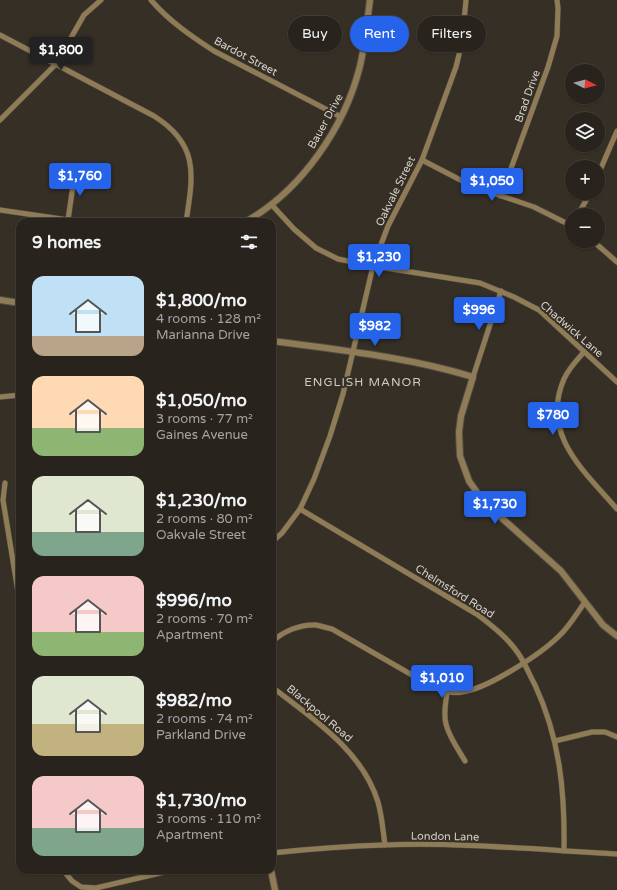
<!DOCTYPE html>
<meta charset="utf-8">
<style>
body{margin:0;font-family:"Varela Round",sans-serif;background:#342f29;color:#f1f3f6;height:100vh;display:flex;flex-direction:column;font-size:15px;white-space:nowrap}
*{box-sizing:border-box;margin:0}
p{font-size:13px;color:#a5a4a3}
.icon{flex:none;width:22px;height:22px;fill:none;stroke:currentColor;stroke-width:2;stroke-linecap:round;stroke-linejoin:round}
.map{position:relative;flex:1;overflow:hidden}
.side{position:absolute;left:16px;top:218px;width:260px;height:656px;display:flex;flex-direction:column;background:#28231c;border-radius:12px;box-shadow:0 1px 3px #0004,0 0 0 1px #44403b}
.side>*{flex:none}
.top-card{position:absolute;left:288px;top:16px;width:269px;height:36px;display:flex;gap:8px}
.needle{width:26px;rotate:96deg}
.buttons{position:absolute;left:565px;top:64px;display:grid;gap:8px}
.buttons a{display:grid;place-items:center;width:40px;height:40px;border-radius:50%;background:#28231c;box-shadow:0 1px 3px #0004,0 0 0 1px #44403b;font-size:20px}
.price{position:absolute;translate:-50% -34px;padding:0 9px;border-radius:4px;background:#2563eb;color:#fff;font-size:13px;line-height:26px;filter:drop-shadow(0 1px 2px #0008)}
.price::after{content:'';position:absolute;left:50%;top:24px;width:12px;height:9px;margin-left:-6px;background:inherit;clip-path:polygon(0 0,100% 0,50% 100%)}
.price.current{background:#222;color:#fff}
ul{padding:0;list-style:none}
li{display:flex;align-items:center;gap:12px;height:100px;padding:0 16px}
li span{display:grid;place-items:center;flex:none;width:112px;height:80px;border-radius:12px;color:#555}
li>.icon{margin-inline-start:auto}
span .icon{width:48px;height:48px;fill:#fffc;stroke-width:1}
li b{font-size:17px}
h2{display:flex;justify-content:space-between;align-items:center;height:48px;padding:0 16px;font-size:17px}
.chip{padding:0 14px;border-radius:18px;background:#28231c;box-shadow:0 1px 3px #0004,0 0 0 1px #44403b;font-size:14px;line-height:36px}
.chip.current{background:#2563eb;color:#fff}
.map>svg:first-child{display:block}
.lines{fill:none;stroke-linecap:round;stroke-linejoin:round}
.minor-casing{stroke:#524c43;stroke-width:6}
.tertiary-casing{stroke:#524c43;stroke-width:8}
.minor{stroke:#8f7c57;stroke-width:5}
.tertiary{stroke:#8f7c57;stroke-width:6}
.labels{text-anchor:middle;stroke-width:4;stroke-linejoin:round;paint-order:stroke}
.street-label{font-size:11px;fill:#d5d1cb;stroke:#352f25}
.neighbourhood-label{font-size:12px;letter-spacing:1px;fill:#d4cbbf;stroke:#352f25}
</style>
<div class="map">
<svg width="617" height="890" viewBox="0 0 617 890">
<rect width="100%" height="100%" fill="#352f25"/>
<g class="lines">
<g class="minor-casing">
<g id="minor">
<path d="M151 0C169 21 191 36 214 51L341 117"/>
<path d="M0 35 154 116C200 145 193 176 186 222"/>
<path d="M0 120 56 64 84 15 101 0"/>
<path d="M422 160 472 186 534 207 572 226"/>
<path d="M598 175 617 131"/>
<path d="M501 196 548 67 557 36 558 8 557 0"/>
<path d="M271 204 294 229 316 248 338 259 373 266 480 283 514 297 539 310 617 382"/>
<path d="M0 210 82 222"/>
<path d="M578 215 590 193"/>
<path d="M68 220 75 172"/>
<path d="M593 241 617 262"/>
<path d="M584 352C577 360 569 368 564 379 540 434 584 471 617 509"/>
<path d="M473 377 501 291"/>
<path d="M0 397 20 395"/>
<path d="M5 483 3 500 20 604"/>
<path d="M300 509 478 615C492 626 507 637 518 653 525 663 529 674 535 685 560 739 565 792 564 851"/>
<path d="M272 542 282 533 300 509 314 479 330 436 343 394 373 266 388 226 422 160 456 67 462 42 466 0"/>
<path d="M272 642C283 631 301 624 316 625 321 626 327 628 332 629L433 687C442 690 452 694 462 692 487 689 541 654 559 636 569 627 577 613 585 602"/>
<path d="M272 687C313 719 362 750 378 802 382 816 383 831 385 845"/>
<path d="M447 692C446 702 443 713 446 724 449 737 458 749 465 761"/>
<path d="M555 741 592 732H605L617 737"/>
<path d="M272 853C309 849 346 846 384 845 461 842 540 850 617 854"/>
<path d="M63 870 72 881 81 887 96 888 173 870"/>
</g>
</g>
<g class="tertiary-casing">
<g id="tertiary">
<path d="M245 222C301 191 345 127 360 66 365 45 367 22 370 0"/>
<path d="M0 300 20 303"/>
<path d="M272 341C339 350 408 357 473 377L461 416 459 432 460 456 469 481 481 498 495 512 561 571 603 625 617 636"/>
<path d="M271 870 275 890"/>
</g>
</g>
<use href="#minor" class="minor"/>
<use href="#tertiary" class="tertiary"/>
</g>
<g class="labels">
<g class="street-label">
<text transform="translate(246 56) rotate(28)" y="4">Bardot Street</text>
<text transform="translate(527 96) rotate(-70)" y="4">Brad Drive</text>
<text transform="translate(325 121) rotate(-61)" y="4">Bauer Drive</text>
<text transform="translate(395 191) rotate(-64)" y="4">Oakvale Street</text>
<text transform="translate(572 329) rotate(41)" y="4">Chadwick Lane</text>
<text transform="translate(455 591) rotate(32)" y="4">Chelmsford Road</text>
<text transform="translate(320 713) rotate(40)" y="4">Blackpool Road</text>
<text transform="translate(445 836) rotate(1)" y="4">London Lane</text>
</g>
<g class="neighbourhood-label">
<text x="363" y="386">ENGLISH MANOR</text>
</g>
</g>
</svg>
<div class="buttons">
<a><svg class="needle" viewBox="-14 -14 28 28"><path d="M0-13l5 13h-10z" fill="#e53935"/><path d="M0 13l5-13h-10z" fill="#a5a4a3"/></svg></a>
<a><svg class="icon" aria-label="layers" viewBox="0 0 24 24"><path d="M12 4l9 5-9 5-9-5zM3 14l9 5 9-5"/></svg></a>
<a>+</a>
<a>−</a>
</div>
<b class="price current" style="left:61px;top:71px">$1,800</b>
<b class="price" style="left:80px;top:197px">$1,760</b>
<b class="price" style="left:492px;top:202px">$1,050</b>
<b class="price" style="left:379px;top:278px">$1,230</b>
<b class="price" style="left:479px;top:331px">$996</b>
<b class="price" style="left:375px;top:347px">$982</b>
<b class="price" style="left:553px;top:436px">$780</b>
<b class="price" style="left:495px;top:525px">$1,730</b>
<b class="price" style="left:442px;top:699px">$1,010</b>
<div class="top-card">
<a class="chip">Buy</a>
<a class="chip current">Rent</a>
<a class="chip">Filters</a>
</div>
<section class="side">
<h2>9 homes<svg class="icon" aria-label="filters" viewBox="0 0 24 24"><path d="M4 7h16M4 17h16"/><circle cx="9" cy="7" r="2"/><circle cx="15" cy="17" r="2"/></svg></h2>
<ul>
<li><span style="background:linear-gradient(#bfe0f5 75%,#b9a48a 0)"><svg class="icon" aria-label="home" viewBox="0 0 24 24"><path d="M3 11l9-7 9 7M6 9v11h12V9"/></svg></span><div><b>$1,800/mo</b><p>4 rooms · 128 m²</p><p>Marianna Drive</p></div></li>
<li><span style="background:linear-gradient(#ffd9b3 65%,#8fb573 0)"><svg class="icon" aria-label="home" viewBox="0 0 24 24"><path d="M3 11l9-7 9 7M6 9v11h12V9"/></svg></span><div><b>$1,050/mo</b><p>3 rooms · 77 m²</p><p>Gaines Avenue</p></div></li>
<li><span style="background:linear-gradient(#dfe7d0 70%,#7fa58c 0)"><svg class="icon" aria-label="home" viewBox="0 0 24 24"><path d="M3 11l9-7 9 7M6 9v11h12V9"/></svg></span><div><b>$1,230/mo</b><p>2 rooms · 80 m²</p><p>Oakvale Street</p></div></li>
<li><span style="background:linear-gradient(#f6c9c9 70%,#8fb573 0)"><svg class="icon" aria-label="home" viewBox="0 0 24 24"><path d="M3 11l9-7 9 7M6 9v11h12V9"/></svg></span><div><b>$996/mo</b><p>2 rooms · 70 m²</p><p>Apartment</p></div></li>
<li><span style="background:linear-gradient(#dfe7d0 60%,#c2b280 0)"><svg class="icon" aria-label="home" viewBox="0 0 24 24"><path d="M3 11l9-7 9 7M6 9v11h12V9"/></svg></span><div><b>$982/mo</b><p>2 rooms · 74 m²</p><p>Parkland Drive</p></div></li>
<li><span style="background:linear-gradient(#f6c9c9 65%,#7fa58c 0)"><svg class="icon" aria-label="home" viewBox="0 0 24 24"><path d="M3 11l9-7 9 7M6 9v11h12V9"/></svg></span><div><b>$1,730/mo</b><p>3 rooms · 110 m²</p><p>Apartment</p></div></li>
</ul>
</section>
</div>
